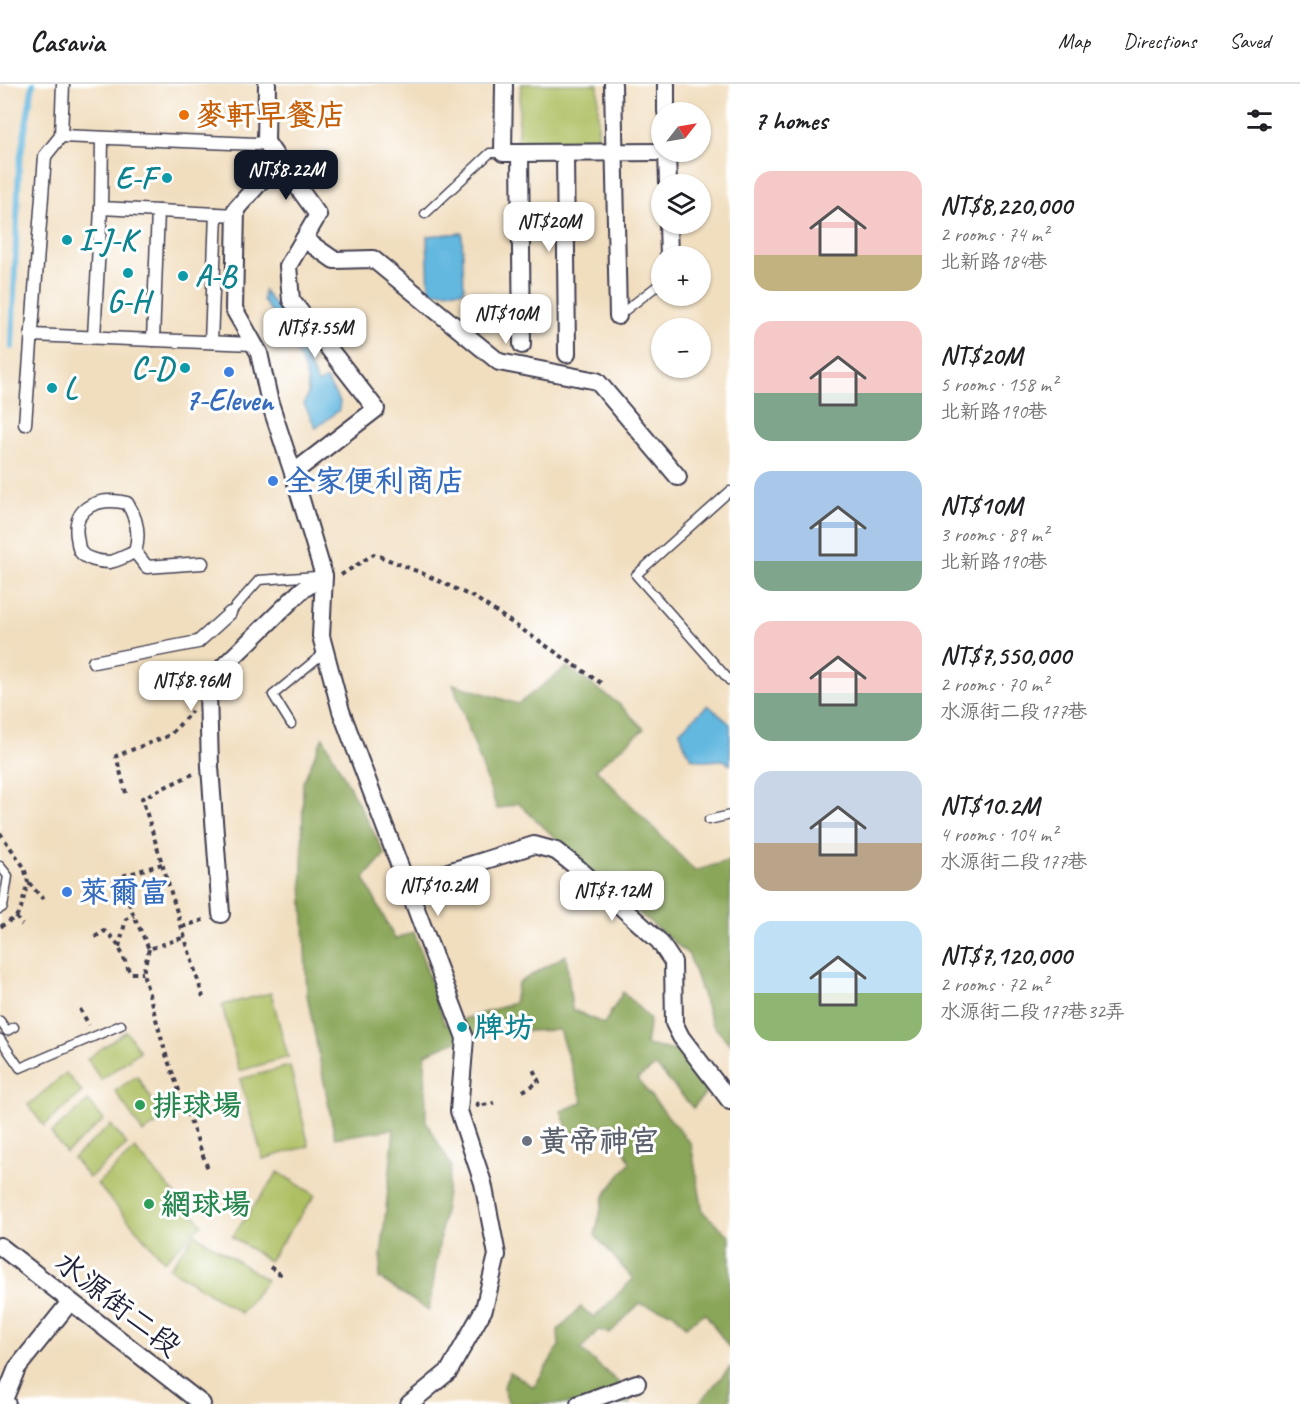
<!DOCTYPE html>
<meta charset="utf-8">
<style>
body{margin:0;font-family:Caveat,"LXGW WenKai TC",sans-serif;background:#f2f2f2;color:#202124;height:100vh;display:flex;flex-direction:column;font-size:22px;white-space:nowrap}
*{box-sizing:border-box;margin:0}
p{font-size:20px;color:#757577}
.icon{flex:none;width:33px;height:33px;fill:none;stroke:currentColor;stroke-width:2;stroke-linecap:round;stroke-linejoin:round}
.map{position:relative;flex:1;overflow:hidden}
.details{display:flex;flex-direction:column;background:#fff;width:570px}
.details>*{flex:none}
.needle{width:39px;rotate:59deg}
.controls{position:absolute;left:651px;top:18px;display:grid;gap:12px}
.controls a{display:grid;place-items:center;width:60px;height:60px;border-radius:50%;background:#fff;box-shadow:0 2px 4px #0004;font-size:30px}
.price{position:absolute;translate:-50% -51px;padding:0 14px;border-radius:12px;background:#fff;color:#222;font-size:20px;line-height:39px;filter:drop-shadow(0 2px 3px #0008)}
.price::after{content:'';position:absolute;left:50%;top:36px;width:18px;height:14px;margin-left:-9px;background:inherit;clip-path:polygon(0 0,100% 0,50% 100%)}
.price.selected{background:#111827;color:#fff}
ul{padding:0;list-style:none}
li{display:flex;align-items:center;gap:18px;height:150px;padding:0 24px}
li span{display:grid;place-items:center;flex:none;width:168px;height:120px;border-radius:18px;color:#555}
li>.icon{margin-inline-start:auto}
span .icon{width:72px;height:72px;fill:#fffc;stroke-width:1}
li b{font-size:26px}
h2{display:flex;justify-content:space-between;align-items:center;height:72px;padding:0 24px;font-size:26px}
header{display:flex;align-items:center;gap:36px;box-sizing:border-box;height:84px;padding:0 30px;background:#fff;border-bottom:2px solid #e0e0e0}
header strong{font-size:28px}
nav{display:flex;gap:33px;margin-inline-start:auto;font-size:21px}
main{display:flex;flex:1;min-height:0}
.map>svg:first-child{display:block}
.green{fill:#adbf62;stroke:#68704e;stroke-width:1.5}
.forest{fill:#8aa658;stroke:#56644a;stroke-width:1.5}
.water{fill:#64b8e0;stroke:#436d8e;stroke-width:1.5}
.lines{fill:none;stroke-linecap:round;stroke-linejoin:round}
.stream{stroke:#64b8e0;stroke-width:6}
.service-casing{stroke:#413e4f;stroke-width:11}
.pedestrian-casing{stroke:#413e4f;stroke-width:15}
.minor-casing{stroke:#413e4f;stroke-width:20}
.path{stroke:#413e4f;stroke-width:4;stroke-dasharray:4.5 4.5;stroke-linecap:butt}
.service{stroke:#fff;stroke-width:8}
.pedestrian{stroke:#fff;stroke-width:12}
.minor{stroke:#fff;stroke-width:16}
.food-dot{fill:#e8710a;stroke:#fff;stroke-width:2}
.culture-dot{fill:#0f9aa8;stroke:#fff;stroke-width:2}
.shop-dot{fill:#3f7fe0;stroke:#fff;stroke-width:2}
.leisure-dot{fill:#2e9e5b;stroke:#fff;stroke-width:2}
.worship-dot{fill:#6b7280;stroke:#fff;stroke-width:2}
.labels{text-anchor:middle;stroke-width:6;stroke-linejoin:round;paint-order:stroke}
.food-label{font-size:30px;font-weight:bold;fill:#c56008;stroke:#fff;text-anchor:start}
.culture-label{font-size:30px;font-weight:bold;fill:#0d838f;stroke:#fff;text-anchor:start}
.shop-label{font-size:30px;font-weight:bold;fill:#366cbe;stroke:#fff;text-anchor:start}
.leisure-label{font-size:30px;font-weight:bold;fill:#27864d;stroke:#fff;text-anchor:start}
.worship-label{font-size:30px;font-weight:bold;fill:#5b616d;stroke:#fff;text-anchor:start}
.street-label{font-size:30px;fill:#22223b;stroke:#fff}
</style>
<header>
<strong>Casavia</strong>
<nav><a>Map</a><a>Directions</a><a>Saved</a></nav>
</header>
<main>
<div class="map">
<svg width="730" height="1320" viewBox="0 0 730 1320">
<rect width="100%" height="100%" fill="#fff"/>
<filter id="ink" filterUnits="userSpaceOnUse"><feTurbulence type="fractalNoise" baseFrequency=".0167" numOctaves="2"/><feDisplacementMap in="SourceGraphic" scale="12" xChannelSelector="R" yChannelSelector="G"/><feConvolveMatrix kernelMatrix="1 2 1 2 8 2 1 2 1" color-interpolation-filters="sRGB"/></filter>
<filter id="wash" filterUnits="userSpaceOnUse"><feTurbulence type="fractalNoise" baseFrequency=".008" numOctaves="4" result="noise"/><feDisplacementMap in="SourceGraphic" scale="24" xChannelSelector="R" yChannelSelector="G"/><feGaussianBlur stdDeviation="1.35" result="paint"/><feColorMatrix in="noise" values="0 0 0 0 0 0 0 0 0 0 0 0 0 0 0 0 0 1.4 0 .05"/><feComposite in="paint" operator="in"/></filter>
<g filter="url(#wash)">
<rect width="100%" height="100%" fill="#f1debf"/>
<g class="green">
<path d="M521 0H598V58L517 62Z"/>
<path d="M271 909 288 973 239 987 222 921Z"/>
<path d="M126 947 140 967 101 996 87 975Z"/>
<path d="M290 982 309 1062 263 1075 240 995Z"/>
<path d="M66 989 82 1008 44 1042 28 1021Z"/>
<path d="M137 992 164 1035 143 1049 115 1007Z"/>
<path d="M88 1017 104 1036 66 1069 51 1049Z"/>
<path d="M111 1041 127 1061 89 1094 73 1074Z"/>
<path d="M135 1065 202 1140 164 1177 97 1100Z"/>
<path d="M278 1088 315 1111 269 1177 232 1153Z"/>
<path d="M195 1150 267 1196 241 1229 169 1184Z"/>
</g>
<g class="forest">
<path d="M567 583 619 620 644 645 596 685 695 787 730 776V960L712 940 689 871 597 793 518 719 497 725 453 600 518 620Z"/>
<path d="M323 653 385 770 364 794 395 855 414 848 445 941 514 919 518 899 566 871 572 925 604 940 623 908 650 935 646 961 681 968 709 1005 693 1024 656 982 637 995 691 1060 703 1128 730 1152V1265L705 1229 686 1242 672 1228 639 1220 610 1249 598 1246 581 1266 618 1298 625 1315 630 1320H509L503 1304 510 1288 534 1303 559 1262 558 1246 581 1223 594 1234 633 1195 595 1151 604 1112 630 1078 612 1039 570 1052 561 1027 583 1018 559 946 527 947 515 935 481 947 425 970 426 1037 451 1082 429 1227 379 1194 394 1045 335 1054 307 911 302 794 303 698Z"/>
<path d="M730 1283V1316L726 1320H698Z"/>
</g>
<g class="water">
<path d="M462 149 464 207 429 208 427 152Z"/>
<path d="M264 207 290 240 318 300 326 295 340 318 339 326 316 344 304 320C305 316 308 311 308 306 309 280 278 237 263 216Z"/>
<path d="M708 621 730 640V681L724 676 705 677 692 674 684 660 680 647Z"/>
</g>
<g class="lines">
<path class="stream" d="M12 263 19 81 33 0"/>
</g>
</g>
<g filter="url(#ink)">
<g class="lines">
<g class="service-casing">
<g id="service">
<path d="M425 130 490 69H503"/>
<path d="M618 232 662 198"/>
<path d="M730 407 636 491 730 597"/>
<path d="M230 529 259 496 317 492"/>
<path d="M291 640 273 611 325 568"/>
<path d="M709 736 730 731"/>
<path d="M0 782 8 792 3 823 0 825"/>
<path d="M0 937 7 947 14 943"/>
<path d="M0 955 20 984 121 941"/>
</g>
</g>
<g class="pedestrian-casing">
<g id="pedestrian">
<path d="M61 52 256 60 266 58"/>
<path d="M101 124 236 131"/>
<path d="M31 251 253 260"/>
<path d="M94 253 101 124 102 54"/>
<path d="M153 256 158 127"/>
<path d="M211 258 216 130"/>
<path d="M25 340 45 72 61 52 63 0"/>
<path d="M135 468C127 471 118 477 109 478 100 478 84 475 80 467 78 463 78 457 77 453 72 421 101 413 127 419 137 434 140 451 135 468L147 483 202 479"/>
<path d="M94 578 198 558 230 529"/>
</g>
</g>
<g class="minor-casing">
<g id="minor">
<path d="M267 0 266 58 279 77 236 125 234 225 259 269 270 319 293 389 324 492 321 552 341 627 465 954 459 1027 483 1099 497 1171 484 1225 449 1287 409 1320"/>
<path d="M504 0 503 69H520L522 261"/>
<path d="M613 0 618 232"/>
<path d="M666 0V28"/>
<path d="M667 68 668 100"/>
<path d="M520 69 662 68"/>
<path d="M565 69 567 270"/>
<path d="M279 77 318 131 288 182 291 216 376 325 293 389"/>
<path d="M668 140 669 172"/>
<path d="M304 155 334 176 373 175 499 278 597 297 678 393"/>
<path d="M407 801 534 761 556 767 578 784 659 857 673 878 674 939 681 953 730 1017"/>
<path d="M221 830 210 683 208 608 224 582 302 506 324 492"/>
<path d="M0 1162 202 1320"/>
<path d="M7 1320 4 1316 17 1284 70 1218"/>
<path d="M579 1320 637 1299"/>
</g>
</g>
<g class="path">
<path d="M341 491 374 470 424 490 477 515 601 599"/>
<path d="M193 690 142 714 203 913"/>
<path d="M126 709 116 672 170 651 192 627"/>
<path d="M0 749 24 783 28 798 21 824 16 833 0 843"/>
<path d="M162 780 119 793 134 832 149 865 185 853"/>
<path d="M29 799 42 814 47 811"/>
<path d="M16 833 22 841"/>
<path d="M182 843 206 835"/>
<path d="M95 853 104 847C119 855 123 874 130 889H143"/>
<path d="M119 863 126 835 134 832"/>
<path d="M149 865 143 889 167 974 208 1085"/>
<path d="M80 925 89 941"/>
<path d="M523 1007 539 998 532 983"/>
<path d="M477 1018 478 1022 494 1019"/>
<path d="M270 1183 280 1190 278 1193"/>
</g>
<use href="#service" class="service"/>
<use href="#pedestrian" class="pedestrian"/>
<use href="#minor" class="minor"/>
</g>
</g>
<circle class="food-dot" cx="184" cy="31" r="6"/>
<g class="culture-dot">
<circle cx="167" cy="94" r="6"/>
<circle cx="67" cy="156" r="6"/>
<circle cx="128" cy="189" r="6"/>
<circle cx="183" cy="192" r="6"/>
<circle cx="185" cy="284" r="6"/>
<circle cx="52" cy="304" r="6"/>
<circle cx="462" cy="943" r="6"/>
</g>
<g class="shop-dot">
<circle cx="229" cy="288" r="6"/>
<circle cx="273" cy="397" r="6"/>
<circle cx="67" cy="808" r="6"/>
</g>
<g class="leisure-dot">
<circle cx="140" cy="1021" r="6"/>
<circle cx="149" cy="1120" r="6"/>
</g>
<circle class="worship-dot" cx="527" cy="1057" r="6"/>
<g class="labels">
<g class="food-label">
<text x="196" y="41">麥軒早餐店</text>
</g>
<g class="culture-label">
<text x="155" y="104" text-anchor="end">E-F</text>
<text x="79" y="166">I-J-K</text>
<text x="195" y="202">A-B</text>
<text x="128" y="227" text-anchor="middle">G-H</text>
<text x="173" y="294" text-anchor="end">C-D</text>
<text x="64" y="314">L</text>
<text x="474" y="953">牌坊</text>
</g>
<g class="shop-label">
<text x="229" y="326" text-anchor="middle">7-Eleven</text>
<text x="285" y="407">全家便利商店</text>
<text x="79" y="818">萊爾富</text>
</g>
<g class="leisure-label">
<text x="152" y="1031">排球場</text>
<text x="161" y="1130">網球場</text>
</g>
<g class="worship-label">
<text x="539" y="1067">黃帝神宮</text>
</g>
<g class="street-label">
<text transform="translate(118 1220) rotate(38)" y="10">水源街二段</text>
</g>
</g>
</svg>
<div class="controls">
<a><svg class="needle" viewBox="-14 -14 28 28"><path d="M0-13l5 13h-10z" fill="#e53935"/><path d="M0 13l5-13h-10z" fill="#757577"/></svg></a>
<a><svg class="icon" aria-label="layers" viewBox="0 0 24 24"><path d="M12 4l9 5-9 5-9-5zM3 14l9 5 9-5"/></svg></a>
<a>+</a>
<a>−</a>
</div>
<b class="price selected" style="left:286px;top:117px">NT$8.22M</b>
<b class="price" style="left:549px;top:169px">NT$20M</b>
<b class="price" style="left:506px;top:261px">NT$10M</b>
<b class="price" style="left:315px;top:275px">NT$7.55M</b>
<b class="price" style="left:191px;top:628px">NT$8.96M</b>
<b class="price" style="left:438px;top:833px">NT$10.2M</b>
<b class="price" style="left:612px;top:838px">NT$7.12M</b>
</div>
<section class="details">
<h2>7 homes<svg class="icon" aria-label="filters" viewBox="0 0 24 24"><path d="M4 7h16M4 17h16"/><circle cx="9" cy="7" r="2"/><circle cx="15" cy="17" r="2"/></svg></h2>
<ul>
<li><span style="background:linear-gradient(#f6c9c9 70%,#c2b280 0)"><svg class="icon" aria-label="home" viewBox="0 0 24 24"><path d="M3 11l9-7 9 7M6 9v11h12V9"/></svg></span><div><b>NT$8,220,000</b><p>2 rooms · 74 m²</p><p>北新路184巷</p></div></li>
<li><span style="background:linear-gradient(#f6c9c9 60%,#7fa58c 0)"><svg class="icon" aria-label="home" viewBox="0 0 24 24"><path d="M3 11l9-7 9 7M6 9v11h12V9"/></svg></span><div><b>NT$20M</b><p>5 rooms · 158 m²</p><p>北新路190巷</p></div></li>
<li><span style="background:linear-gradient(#a9c7e8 75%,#7fa58c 0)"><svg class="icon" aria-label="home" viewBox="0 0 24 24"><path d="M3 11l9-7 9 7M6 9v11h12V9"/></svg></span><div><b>NT$10M</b><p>3 rooms · 89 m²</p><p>北新路190巷</p></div></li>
<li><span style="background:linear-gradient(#f6c9c9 60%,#7fa58c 0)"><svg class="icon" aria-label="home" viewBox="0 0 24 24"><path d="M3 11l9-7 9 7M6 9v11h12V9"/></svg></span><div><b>NT$7,550,000</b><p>2 rooms · 70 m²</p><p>水源街二段177巷</p></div></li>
<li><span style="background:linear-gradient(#c9d6e8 60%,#b9a48a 0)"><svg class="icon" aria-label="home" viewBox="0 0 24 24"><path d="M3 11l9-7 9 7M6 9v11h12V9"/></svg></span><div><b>NT$10.2M</b><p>4 rooms · 104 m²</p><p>水源街二段177巷</p></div></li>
<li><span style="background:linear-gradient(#bfe0f5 60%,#8fb573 0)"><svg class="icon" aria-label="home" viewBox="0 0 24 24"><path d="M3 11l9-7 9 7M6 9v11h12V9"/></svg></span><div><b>NT$7,120,000</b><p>2 rooms · 72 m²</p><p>水源街二段177巷32弄</p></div></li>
</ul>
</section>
</main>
